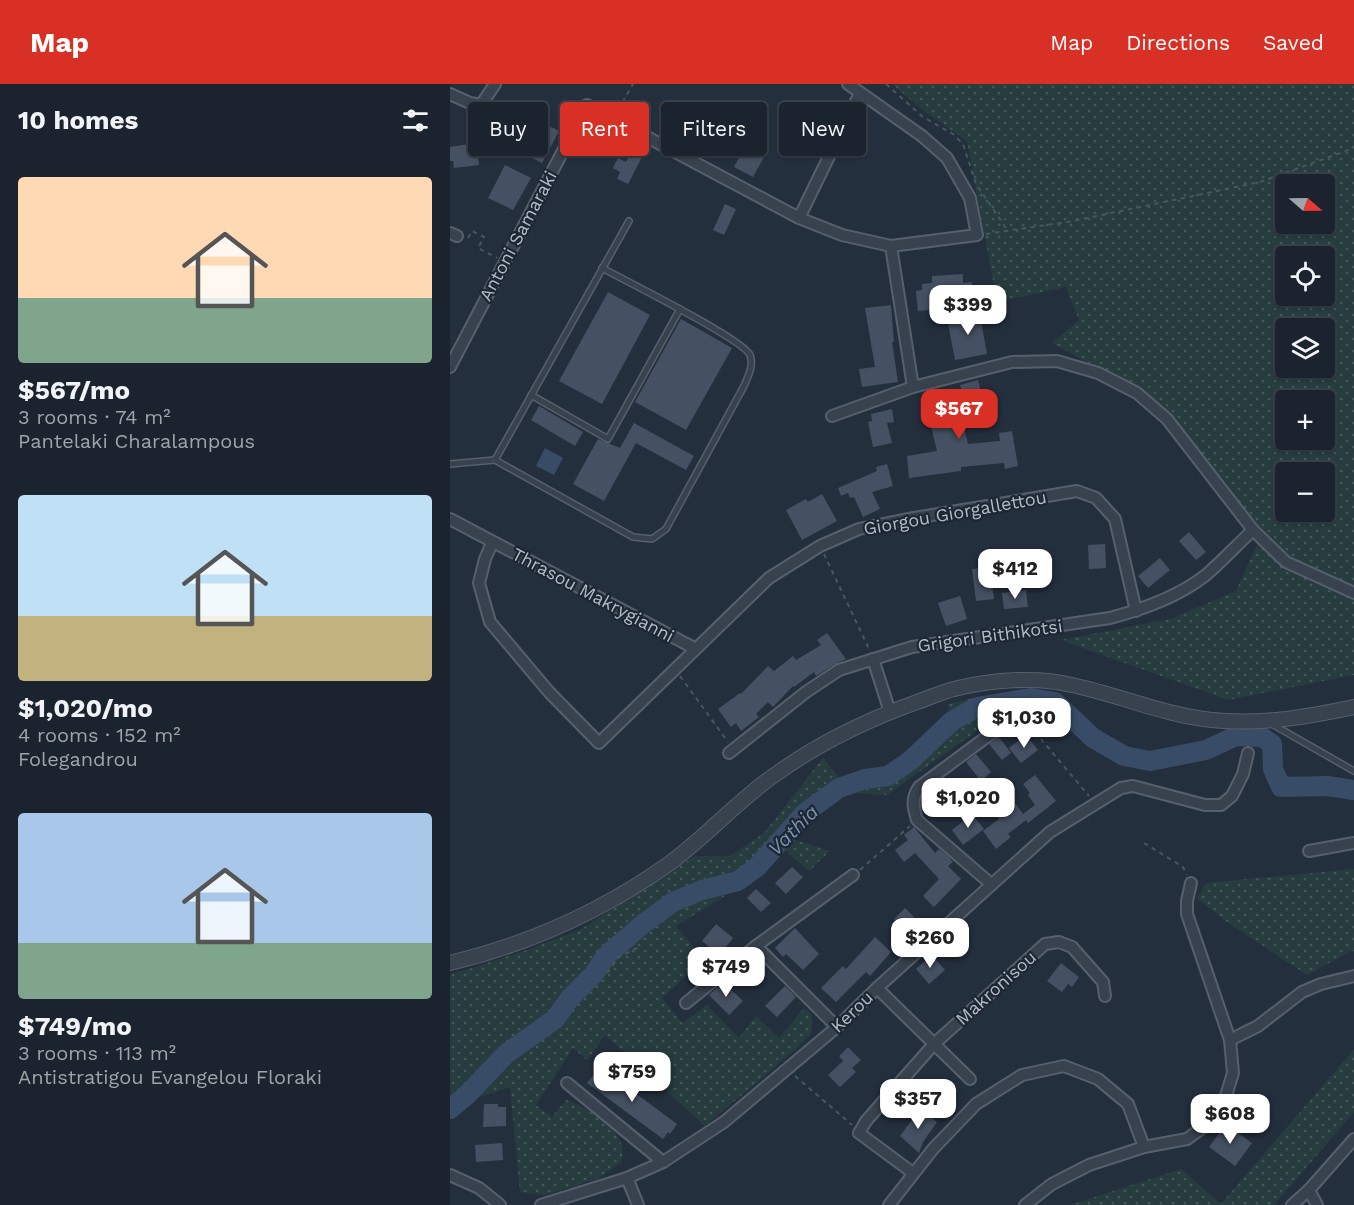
<!DOCTYPE html>
<meta charset="utf-8">
<style>
body{margin:0;font-family:"Work Sans",sans-serif;background:#242b36;color:#f1f3f6;height:100vh;display:flex;flex-direction:column;font-size:22px;white-space:nowrap}
*{box-sizing:border-box;margin:0}
p{font-size:20px;color:#a0a4aa}
.icon{flex:none;width:33px;height:33px;fill:none;stroke:currentColor;stroke-width:2;stroke-linecap:round;stroke-linejoin:round}
.map{position:relative;flex:1;overflow:hidden}
.drawer{display:flex;flex-direction:column;background:#1b232e;width:450px}
.drawer>*{flex:none}
.top-card{position:absolute;left:18px;top:18px;width:570px;height:54px;display:flex;gap:12px}
.needle{width:39px;rotate:110deg}
.fabs{position:absolute;left:825px;top:90px;display:grid;gap:12px}
.fabs a{display:grid;place-items:center;width:60px;height:60px;border-radius:6px;background:#1b232e;box-shadow:0 2px 4px #0004,0 0 0 2px #39404a;font-size:30px}
.price{position:absolute;translate:-50% -51px;padding:0 14px;border-radius:12px;background:#fff;color:#222;font-size:20px;line-height:39px;filter:drop-shadow(0 2px 3px #0008)}
.price::after{content:'';position:absolute;left:50%;top:36px;width:18px;height:14px;margin-left:-9px;background:inherit;clip-path:polygon(0 0,100% 0,50% 100%)}
.price.current{background:#d93025;color:#fff}
ul{padding:0;list-style:none}
li{display:grid;align-content:center;gap:12px;height:318px;padding:0 18px}
li span{display:grid;place-items:center;height:186px;border-radius:6px;color:#555}
li>.icon{margin-inline-start:auto}
span .icon{width:108px;height:108px;fill:#fffc;stroke-width:1}
li b{font-size:26px}
h2{display:flex;justify-content:space-between;align-items:center;height:72px;padding:0 18px;font-size:26px}
.tag{padding:0 21px;border-radius:6px;background:#1b232e;box-shadow:0 2px 4px #0004,0 0 0 2px #39404a;font-size:21px;line-height:54px}
.tag.current{background:#d93025;color:#fff}
header{display:flex;align-items:center;gap:36px;box-sizing:border-box;height:84px;padding:0 30px;background:#d93025;color:#fff}
header strong{font-size:28px}
nav{display:flex;gap:33px;margin-inline-start:auto;font-size:21px}
main{display:flex;flex:1;min-height:0}
.map>svg:first-child{display:block}
.grass{fill:url(#grass-dots);fill-rule:evenodd}
.water{fill:#394c67}
.lines{fill:none;stroke-linecap:round;stroke-linejoin:round}
.river{stroke:#394c67;stroke-width:20}
.building{fill:#455162}
.service-casing{stroke:#565f6c;stroke-width:8}
.minor-casing{stroke:#565f6c;stroke-width:14}
.tertiary-casing{stroke:#565f6c;stroke-width:16}
.path{stroke:#44595c;stroke-width:2;stroke-dasharray:4.5 4.5;stroke-linecap:butt}
.service{stroke:#38414e;stroke-width:5}
.minor{stroke:#38414e;stroke-width:10}
.tertiary{stroke:#38414e;stroke-width:14}
.labels{text-anchor:middle;stroke-width:4.5;stroke-linejoin:round;paint-order:stroke}
.street-label{font-size:18px;fill:#b4bcc9;stroke:#1d2633}
.water-label{font-size:20px;font-style:italic;fill:#7c92b1;stroke:#1d2633}
</style>
<header>
<strong>Map</strong>
<nav><a>Map</a><a>Directions</a><a>Saved</a></nav>
</header>
<main>
<section class="drawer">
<h2>10 homes<svg class="icon" aria-label="filters" viewBox="0 0 24 24"><path d="M4 7h16M4 17h16"/><circle cx="9" cy="7" r="2"/><circle cx="15" cy="17" r="2"/></svg></h2>
<ul>
<li><span style="background:linear-gradient(#ffd9b3 65%,#7fa58c 0)"><svg class="icon" aria-label="home" viewBox="0 0 24 24"><path d="M3 11l9-7 9 7M6 9v11h12V9"/></svg></span><div><b>$567/mo</b><p>3 rooms · 74 m²</p><p>Pantelaki Charalampous</p></div></li>
<li><span style="background:linear-gradient(#bfe0f5 65%,#c2b280 0)"><svg class="icon" aria-label="home" viewBox="0 0 24 24"><path d="M3 11l9-7 9 7M6 9v11h12V9"/></svg></span><div><b>$1,020/mo</b><p>4 rooms · 152 m²</p><p>Folegandrou</p></div></li>
<li><span style="background:linear-gradient(#a9c7e8 70%,#7fa58c 0)"><svg class="icon" aria-label="home" viewBox="0 0 24 24"><path d="M3 11l9-7 9 7M6 9v11h12V9"/></svg></span><div><b>$749/mo</b><p>3 rooms · 113 m²</p><p>Antistratigou Evangelou Floraki</p></div></li>
</ul>
</section>
<div class="map">
<svg width="904" height="1121" viewBox="0 0 904 1121">
<defs>
<pattern id="grass-dots" width="8" height="8" patternUnits="userSpaceOnUse" patternTransform="scale(1.5)"><rect width="8" height="8" fill="#263c3f"/><path d="M2 2h.1M6 6h.1" fill="none" stroke="#435659" stroke-width="1.8" stroke-linecap="round"/></pattern>
</defs>
<rect width="100%" height="100%" fill="#242f3e"/>
<g class="grass">
<path d="M442 0H904V591L778 616 611 556 720 535 786 507 812 450 700 313 602 259 629 236 616 203 547 218 517 57 474 27ZM836 100H874V140H836ZM836 172H874V212H836ZM836 244H874V284H836ZM836 316H874V356H836ZM836 388H874V428H836Z"/>
<path d="M523 614 545 634 437 711 393 708 343 755 380 767 359 787 335 766 310 792 278 810 226 842 254 876 212 914 232 939 257 921 289 954 306 932 329 954 354 924 362 931V949L346 965 255 1042 155 951 137 976 123 964 86 1021 102 1033 116 1016C133 1021 165 1041 171 1059 173 1064 172 1072 172 1078L149 1094 95 1111 70 1108 60 1003 0 1023V891L74 867 131 845 245 772H280L314 749 373 674 391 696 437 683 502 644 498 620Z"/>
<path d="M904 785V868L903 866 857 891 777 838 747 814 756 799Z"/>
<path d="M904 965V1028L824 1121H620L731 1085 771 1120Z"/>
</g>
<path class="water" d="M95 364 113 374 104 391 86 382Z"/>
<g class="lines">
<path class="river" d="M0 1025 18 1010 56 970 105 935 120 914 144 890 155 873 193 840 223 818 252 806 288 797 307 783 355 729 389 704 415 695 438 692 460 677 502 637 527 623 581 614 605 618 643 654 674 672 700 677 756 666 786 652 812 653 822 660 823 685 831 703 878 702 904 706"/>
</g>
<g class="building">
<path d="M220 21 227 29 235 22 248 36 233 50 213 28Z"/>
<path d="M84 41 98 48 101 43 109 47 92 79 70 68Z"/>
<path d="M38 57 40 71 28 73 29 81 4 84 3 77H0V63Z"/>
<path d="M303 59 318 66 303 93 284 83 295 62 300 65Z"/>
<path d="M181 67 192 73 178 100 167 95 170 88 163 84 168 74 176 78Z"/>
<path d="M55 81 81 94 63 126 38 114Z"/>
<path d="M275 120 286 125 274 151 263 146Z"/>
<path d="M513 190V199L522 198V208L507 209 508 217 489 218 490 225 468 227 466 207 472 206V200L482 199V192Z"/>
<path d="M158 208 200 231 152 320 109 297Z"/>
<path d="M441 221 444 258H442L448 298 412 303 409 285 425 283 415 224Z"/>
<path d="M524 226 525 232 530 231 537 270 505 276 498 239 509 237 508 229Z"/>
<path d="M231 235 282 264 236 346 185 318Z"/>
<path d="M528 296 532 312 508 318 518 360 550 357 549 349 562 347 568 382 555 385 554 379 511 383V387L459 394 457 372 487 367 475 317 512 308 510 301Z"/>
<path d="M89 322 133 348 125 362 81 336Z"/>
<path d="M442 325 444 338 437 339 442 359 423 363 418 338 422 337 421 330Z"/>
<path d="M184 339 244 372 236 386 186 359 154 417 123 400 148 355 170 364Z"/>
<path d="M437 380 443 402 422 408 430 425 413 433 404 413 400 414 398 409 391 412 388 404 427 387 426 383Z"/>
<path d="M372 410 387 437 352 456 336 426 356 415 358 418Z"/>
<path d="M739 448 756 468 746 476 729 457Z"/>
<path d="M655 460 656 484 639 485 638 461Z"/>
<path d="M710 474 720 486 698 504 688 492Z"/>
<path d="M540 483 544 515 526 517 522 485Z"/>
<path d="M576 506 578 523 554 525 552 509Z"/>
<path d="M510 512 517 535 496 542 488 519Z"/>
<path d="M377 549 396 575 385 580 366 592 364 588 344 603 343 602 323 623 318 618 306 630 309 633 291 647 286 639 281 643 268 625 290 609 291 610 318 582 324 587 343 572 346 576 371 561 367 556Z"/>
<path d="M576 651 588 666 571 679 559 664Z"/>
<path d="M549 653 561 669 552 676 539 660Z"/>
<path d="M526 670 541 688 531 697 516 678Z"/>
<path d="M585 691 606 717 578 739 576 736 558 750 561 753 546 765 533 747 549 735 545 730 558 720 561 724 566 720 573 730 585 721 578 711 580 709 573 700Z"/>
<path d="M522 730 534 745 513 761 502 746Z"/>
<path d="M464 743 485 769 489 765 499 773 503 778 498 782 511 795 484 823 473 812 489 795 465 769 454 778 445 766 458 756 454 751Z"/>
<path d="M342 783 353 793 336 810 325 799Z"/>
<path d="M306 805 321 819 311 828 297 814Z"/>
<path d="M455 824 471 840 460 851 444 835Z"/>
<path d="M266 840 283 854 269 871 252 857Z"/>
<path d="M345 844 369 870 353 886 336 870 333 873 325 864Z"/>
<path d="M425 853 441 868 420 892 416 888 386 918 371 904 393 882 396 885Z"/>
<path d="M482 871 495 886 479 900 466 885Z"/>
<path d="M611 879 629 893 622 903 618 900 612 908 597 897Z"/>
<path d="M273 898 293 917 279 931 259 911Z"/>
<path d="M335 902 346 913 327 933 315 922Z"/>
<path d="M398 963 411 976 402 984 406 988 390 1003 378 991 393 977 389 972Z"/>
<path d="M150 983 227 1040 220 1050 218 1048 213 1055 137 999Z"/>
<path d="M34 1020H48V1023H56V1042L33 1043Z"/>
<path d="M469 1026 477 1030 487 1038 473 1058 469 1069 450 1052Z"/>
<path d="M776 1040 802 1059 785 1082 759 1063Z"/>
<path d="M52 1059 53 1076 26 1078 25 1061Z"/>
</g>
<g class="lines">
<g class="service-casing">
<g id="service">
<path d="M81 311 158 355 230 225"/>
<path d="M45 376 183 453 202 455 216 445 294 302C298 293 304 281 300 271 293 255 174 196 152 184"/>
<path d="M0 380 45 376 179 137"/>
<path d="M820 639 904 687"/>
</g>
</g>
<g class="minor-casing">
<g id="minor">
<path d="M0 10 20 19 31 21 45 0"/>
<path d="M349 134 410 9"/>
<path d="M0 149 7 152"/>
<path d="M441 162 463 303"/>
<path d="M0 283 137 21 349 134 392 151 441 162 527 151 520 114 497 74 472 52 398 0"/>
<path d="M382 332 463 303 562 278 607 277 648 289 687 309 717 335 803 446 836 478 904 509"/>
<path d="M0 435 244 564"/>
<path d="M42 459 35 475 29 499 40 538 99 608 149 659 319 494 370 462 409 445 458 435 627 407 646 414 665 435 686 527"/>
<path d="M423 575 440 628"/>
<path d="M279 669 356 608 389 586 462 563 660 534C694 525 728 513 756 491 772 477 787 461 803 446"/>
<path d="M859 767 904 759"/>
<path d="M541 800 467 736C463 723 461 715 469 703L546 646 563 639H578"/>
<path d="M306 862 387 943"/>
<path d="M427 904 520 995"/>
<path d="M236 919 306 862 403 791"/>
<path d="M780 956 808 942 852 908 871 900 904 892"/>
<path d="M117 999 213 1078"/>
<path d="M463 1089 409 1049 416 1037 484 960 595 860 609 858 622 863 653 898 655 912"/>
<path d="M0 1091 29 1104 50 1121"/>
<path d="M177 1094 188 1121"/>
<path d="M859 1106 867 1121"/>
<path d="M91 1121 177 1094 213 1078 274 1038 387 943 427 904 600 748 671 704 683 702 755 721H771L782 712 793 690 798 669"/>
<path d="M439 1121 483 1065 526 1020 572 991 614 982 648 995 678 1020 694 1063"/>
<path d="M575 1121 602 1100 639 1081 694 1063 737 1055 759 1039 775 1015 783 989 780 956 737 830V817L741 799"/>
<path d="M842 1121 859 1106 904 1055"/>
</g>
</g>
<g class="tertiary-casing">
<path id="tertiary" d="M0 879C79 860 154 826 220 779 257 752 288 716 326 690 369 659 417 636 467 618 479 614 492 608 504 605 540 596 586 592 622 601 669 611 714 631 762 636 810 641 857 633 904 623"/>
</g>
<g class="path">
<path d="M436 0 473 33 503 50 513 60 526 100 558 147"/>
<path d="M168 26 183 0"/>
<path d="M536 150 623 137 810 98 904 64"/>
<path d="M18 154 22 147 34 153 28 164 47 174"/>
<path d="M374 470 419 565"/>
<path d="M230 592 278 658"/>
<path d="M585 648 639 712"/>
<path d="M694 759 733 783 737 791"/>
<path d="M410 786 460 742"/>
<path d="M157 889 169 873 191 862"/>
<path d="M345 992 402 1041"/>
</g>
<use href="#service" class="service"/>
<use href="#minor" class="minor"/>
<use href="#tertiary" class="tertiary"/>
</g>
<g class="labels">
<g class="street-label">
<text transform="translate(68 152) rotate(-62)" y="6">Antoni Samaraki</text>
<text transform="translate(505 429) rotate(-10)" y="6">Giorgou Giorgallettou</text>
<text transform="translate(143 511) rotate(28)" y="6">Thrasou Makrygianni</text>
<text transform="translate(540 552) rotate(-8)" y="6">Grigori Bithikotsi</text>
<text transform="translate(546 904) rotate(-42)" y="6">Makronisou</text>
<text transform="translate(402 928) rotate(-44)" y="6">Kerou</text>
</g>
<g class="water-label">
<text transform="translate(343 746) rotate(-45)" y="7">Vathia</text>
</g>
</g>
</svg>
<div class="fabs">
<a><svg class="needle" viewBox="-14 -14 28 28"><path d="M0-13l5 13h-10z" fill="#e53935"/><path d="M0 13l5-13h-10z" fill="#a0a4aa"/></svg></a>
<a><svg class="icon" aria-label="locate" viewBox="0 0 24 24"><circle cx="12" cy="12" r="6"/><path d="M12 2v4M12 18v4M2 12h4M18 12h4"/></svg></a>
<a><svg class="icon" aria-label="layers" viewBox="0 0 24 24"><path d="M12 4l9 5-9 5-9-5zM3 14l9 5 9-5"/></svg></a>
<a>+</a>
<a>−</a>
</div>
<b class="price" style="left:518px;top:252px">$399</b>
<b class="price current" style="left:509px;top:356px">$567</b>
<b class="price" style="left:565px;top:516px">$412</b>
<b class="price" style="left:574px;top:665px">$1,030</b>
<b class="price" style="left:518px;top:745px">$1,020</b>
<b class="price" style="left:480px;top:885px">$260</b>
<b class="price" style="left:276px;top:914px">$749</b>
<b class="price" style="left:182px;top:1019px">$759</b>
<b class="price" style="left:468px;top:1046px">$357</b>
<b class="price" style="left:780px;top:1061px">$608</b>
<div class="top-card">
<a class="tag">Buy</a>
<a class="tag current">Rent</a>
<a class="tag">Filters</a>
<a class="tag">New</a>
</div>
</div>
</main>
